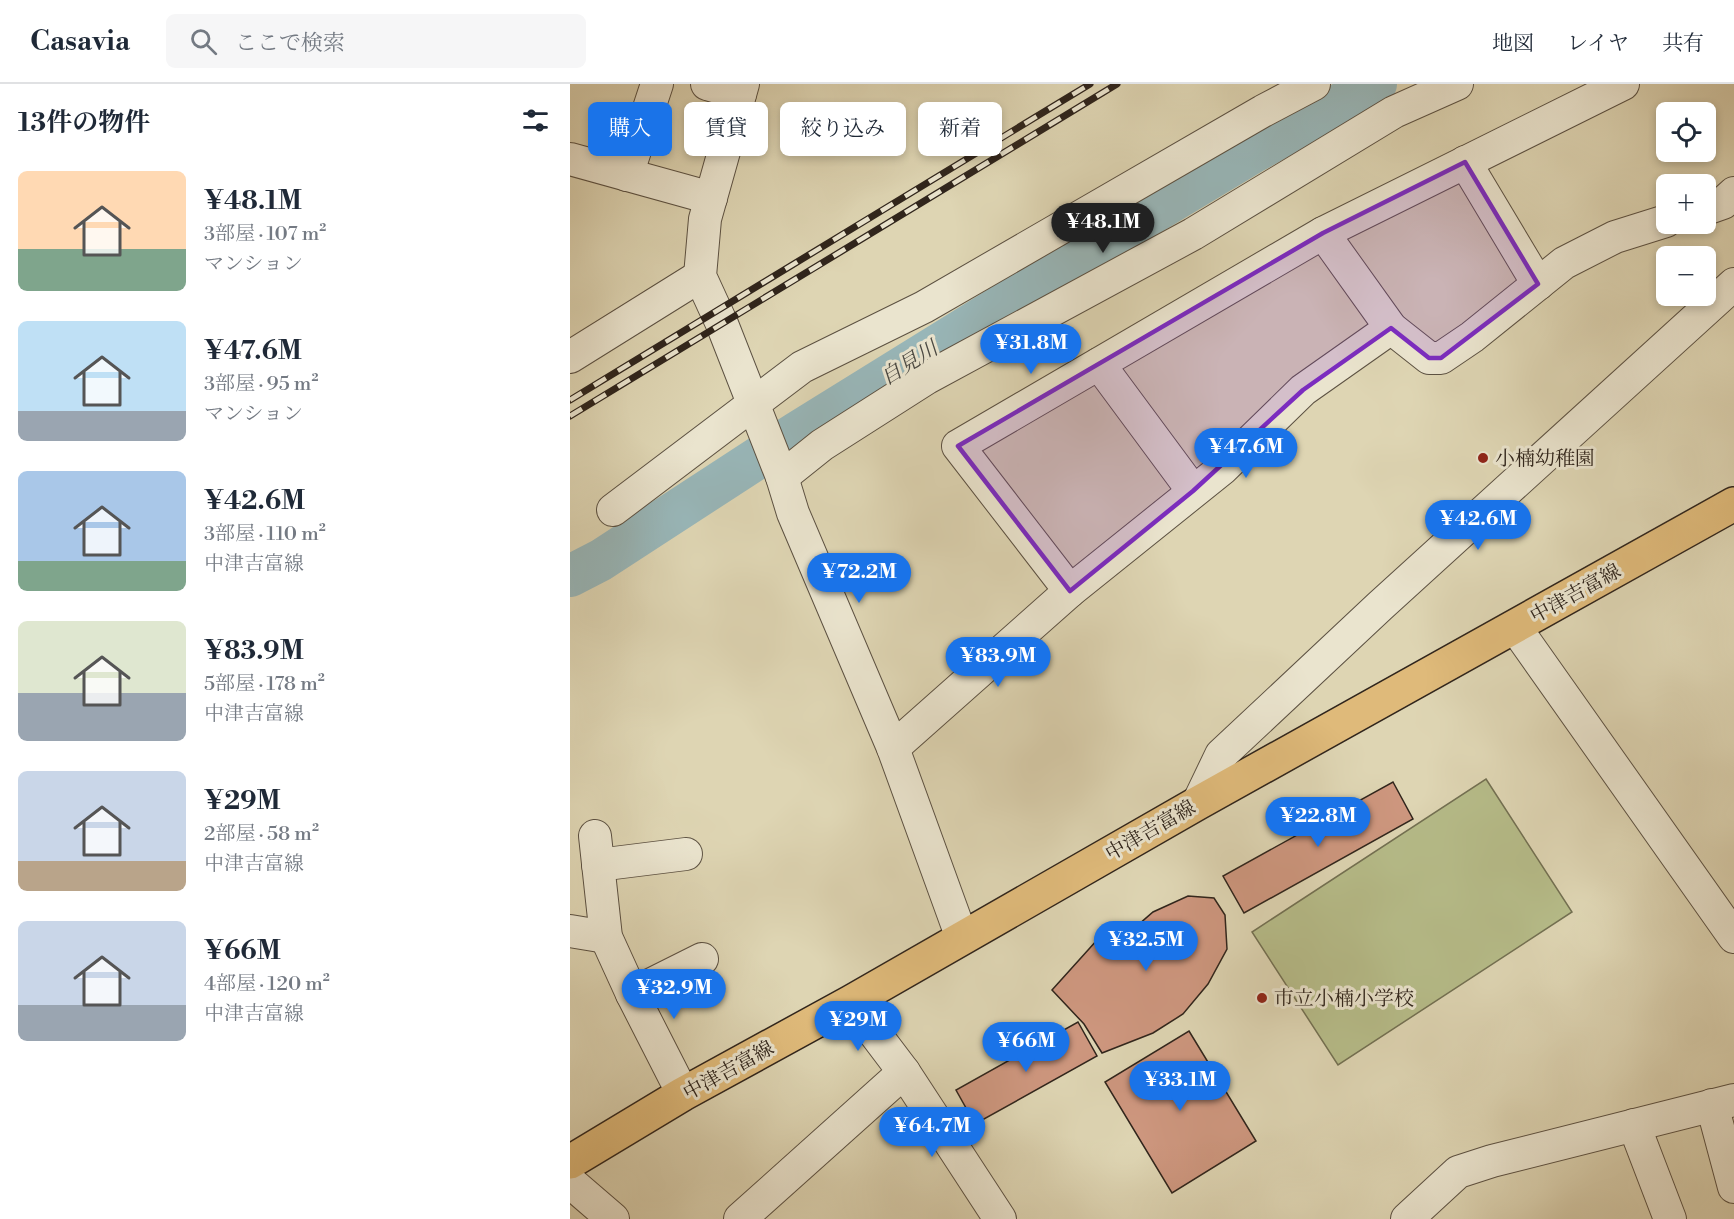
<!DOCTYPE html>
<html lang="ja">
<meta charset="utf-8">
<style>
body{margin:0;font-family:"Libre Bodoni","Noto Serif JP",serif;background:#f6f6f7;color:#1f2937;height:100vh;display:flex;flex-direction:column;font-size:22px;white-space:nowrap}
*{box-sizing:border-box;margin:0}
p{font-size:20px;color:#747a83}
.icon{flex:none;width:33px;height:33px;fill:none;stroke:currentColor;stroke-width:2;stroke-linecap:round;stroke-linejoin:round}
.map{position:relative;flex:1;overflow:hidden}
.side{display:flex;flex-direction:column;background:#fff;width:570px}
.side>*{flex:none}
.hud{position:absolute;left:18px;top:18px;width:570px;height:54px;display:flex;gap:12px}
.controls{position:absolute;left:1086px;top:18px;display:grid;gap:12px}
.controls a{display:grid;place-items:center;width:60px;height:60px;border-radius:9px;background:#fff;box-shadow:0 3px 9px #0003;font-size:30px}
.price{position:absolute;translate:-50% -51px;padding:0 14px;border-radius:21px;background:#1a73e8;color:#fff;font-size:20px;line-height:39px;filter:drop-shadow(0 2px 3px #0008)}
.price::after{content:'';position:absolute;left:50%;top:36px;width:18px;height:14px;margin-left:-9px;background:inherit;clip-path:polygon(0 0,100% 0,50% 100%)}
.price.selected{background:#222;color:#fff}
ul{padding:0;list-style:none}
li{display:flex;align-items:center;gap:18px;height:150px;padding:0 18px}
li span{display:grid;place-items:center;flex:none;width:168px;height:120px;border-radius:9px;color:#555}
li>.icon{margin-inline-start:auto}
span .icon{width:72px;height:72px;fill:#fffc;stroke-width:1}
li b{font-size:26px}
h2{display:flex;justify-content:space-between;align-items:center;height:72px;padding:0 18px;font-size:26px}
.pill{padding:0 21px;border-radius:9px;background:#fff;box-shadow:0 3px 9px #0003;font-size:21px;line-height:54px}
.pill.selected{background:#1a73e8;color:#fff}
header{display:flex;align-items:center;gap:36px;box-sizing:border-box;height:84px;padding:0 30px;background:#fff;border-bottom:2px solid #e0e1e3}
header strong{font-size:28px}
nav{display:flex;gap:33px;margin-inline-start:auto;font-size:21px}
.search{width:420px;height:54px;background:#f6f6f7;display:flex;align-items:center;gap:15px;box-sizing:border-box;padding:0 21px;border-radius:9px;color:#747a83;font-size:22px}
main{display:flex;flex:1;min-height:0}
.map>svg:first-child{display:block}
.green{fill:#b6bc89;stroke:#737052;stroke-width:1.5}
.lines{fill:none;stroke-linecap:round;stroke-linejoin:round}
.river{stroke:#98b6b8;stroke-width:42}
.building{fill:#ce977f;stroke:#30251c;stroke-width:1.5}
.minor-casing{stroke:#5c5142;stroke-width:34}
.major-casing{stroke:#30251c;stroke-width:36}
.minor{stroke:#eae4ce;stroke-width:32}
.major{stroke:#dfba7a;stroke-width:33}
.rail-casing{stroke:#30251c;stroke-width:7}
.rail{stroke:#eae4ce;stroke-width:4.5;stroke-dasharray:14;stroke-linecap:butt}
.marked{fill:#7b2cbf;fill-opacity:0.2;stroke:#7b2cbf;stroke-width:4.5;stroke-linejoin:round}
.poi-dot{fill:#8f2418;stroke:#eae4ce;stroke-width:2}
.labels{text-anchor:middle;stroke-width:6;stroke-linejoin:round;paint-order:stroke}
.poi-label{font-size:20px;fill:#30251c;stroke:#eae4ce;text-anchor:start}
.street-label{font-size:20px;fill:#30251c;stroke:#eae4ce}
.water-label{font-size:21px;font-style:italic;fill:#4a4943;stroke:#eae4ce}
</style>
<header>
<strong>Casavia</strong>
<div class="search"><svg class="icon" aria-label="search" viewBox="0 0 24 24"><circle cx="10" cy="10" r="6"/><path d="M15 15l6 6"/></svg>ここで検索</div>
<nav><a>地図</a><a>レイヤ</a><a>共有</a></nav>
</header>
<main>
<section class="side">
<h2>13件の物件<svg class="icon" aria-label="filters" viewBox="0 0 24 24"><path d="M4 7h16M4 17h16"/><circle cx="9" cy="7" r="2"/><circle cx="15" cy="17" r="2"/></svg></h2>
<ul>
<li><span style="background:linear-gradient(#ffd9b3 65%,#7fa58c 0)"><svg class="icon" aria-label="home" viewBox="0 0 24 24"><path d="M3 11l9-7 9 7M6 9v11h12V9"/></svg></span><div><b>¥48.1M</b><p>3部屋 · 107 m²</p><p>マンション</p></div></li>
<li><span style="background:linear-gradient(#bfe0f5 75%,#9aa5b1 0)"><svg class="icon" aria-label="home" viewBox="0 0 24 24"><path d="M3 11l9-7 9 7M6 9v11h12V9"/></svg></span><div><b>¥47.6M</b><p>3部屋 · 95 m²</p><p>マンション</p></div></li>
<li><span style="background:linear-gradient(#a9c7e8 75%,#7fa58c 0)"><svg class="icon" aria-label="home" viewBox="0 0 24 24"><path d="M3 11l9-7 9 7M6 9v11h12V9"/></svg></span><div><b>¥42.6M</b><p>3部屋 · 110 m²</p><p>中津吉富線</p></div></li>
<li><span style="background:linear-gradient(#dfe7d0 60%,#9aa5b1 0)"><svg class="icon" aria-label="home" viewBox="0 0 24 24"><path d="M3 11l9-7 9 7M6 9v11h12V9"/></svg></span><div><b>¥83.9M</b><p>5部屋 · 178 m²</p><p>中津吉富線</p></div></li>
<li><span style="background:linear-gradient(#c9d6e8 75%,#b9a48a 0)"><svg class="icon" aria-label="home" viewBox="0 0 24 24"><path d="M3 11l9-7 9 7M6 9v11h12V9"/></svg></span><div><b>¥29M</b><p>2部屋 · 58 m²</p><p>中津吉富線</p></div></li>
<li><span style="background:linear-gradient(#c9d6e8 70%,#9aa5b1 0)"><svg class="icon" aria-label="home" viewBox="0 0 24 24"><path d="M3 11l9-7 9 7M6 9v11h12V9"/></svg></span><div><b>¥66M</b><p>4部屋 · 120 m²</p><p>中津吉富線</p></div></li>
</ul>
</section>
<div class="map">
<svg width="1164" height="1135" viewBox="0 0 1164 1135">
<rect width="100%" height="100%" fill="#ded5b3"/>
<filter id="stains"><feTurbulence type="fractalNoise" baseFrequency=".00333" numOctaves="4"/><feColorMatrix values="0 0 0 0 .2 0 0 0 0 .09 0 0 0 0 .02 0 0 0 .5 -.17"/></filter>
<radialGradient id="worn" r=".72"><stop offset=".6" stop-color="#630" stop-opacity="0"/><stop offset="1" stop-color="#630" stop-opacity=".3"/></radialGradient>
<path class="green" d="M916 695 1002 828 768 981 682 848Z"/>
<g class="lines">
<path class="river" d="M0 492 31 476 226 349 536 157 682 69 806 0"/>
</g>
<g class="building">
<path d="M823 698 843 735 674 829 653 792Z"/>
<path d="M618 812 644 814 655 831 657 865 638 900 613 930 583 949 532 969 514 940 482 906 537 845 553 854 583 828Z"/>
<path d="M508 938 527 972 405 1040 386 1006Z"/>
<path d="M619 947 686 1057 602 1109 535 998Z"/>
</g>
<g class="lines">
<g class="minor-casing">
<g id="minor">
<path d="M137 0 170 10"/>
<path d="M173 0 135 135 130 192 152 240 212 393 223 429 323 664 392 854"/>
<path d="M0 75 141 114"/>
<path d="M895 78 968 200"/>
<path d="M57 91 87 0"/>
<path d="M1136 125 1153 119 1164 109"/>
<path d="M753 149 821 244 859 274H871L902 253 994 179 1045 153 1096 137"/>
<path d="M0 273 130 192"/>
<path d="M529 280 623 407"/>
<path d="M212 393 252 361 357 294 623 150 824 28 887 0"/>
<path d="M43 426 232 283 354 223 693 27 744 0"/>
<path d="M500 507 388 362 753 149 1053 0"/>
<path d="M945 543 1164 853"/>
<path d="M323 664 500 507 652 385 733 306 821 244"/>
<path d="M628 719 651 671 810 522 1164 200"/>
<path d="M25 752 36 853 62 910"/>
<path d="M28 781 116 770"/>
<path d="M0 847 36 853"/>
<path d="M281 918 334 988 430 1135"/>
<path d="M113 1010 62 910 132 875"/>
<path d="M1142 1021 1164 1103"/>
<path d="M1064 1041 1100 1135"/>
<path d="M0 1098 43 1135"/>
<path d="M170 1135 334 988"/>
<path d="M837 1135 888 1088 922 1077 1164 1016"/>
</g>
</g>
<g class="major-casing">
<path id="major" d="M0 1078 113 1010 281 918 628 719 1164 420"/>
</g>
<use href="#minor" class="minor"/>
<use href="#major" class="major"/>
<g class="rail-casing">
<g id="rail">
<path d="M0 316 520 0"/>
<path d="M0 332 547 0"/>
</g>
</g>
<use href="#rail" class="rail"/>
</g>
<path class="marked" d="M895 78 968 200 871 274H859L821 244 733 306 623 407 500 507 388 362 753 149Z"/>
<g class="poi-dot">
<circle cx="913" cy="374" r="6"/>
<circle cx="692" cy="914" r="6"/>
</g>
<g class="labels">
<g class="poi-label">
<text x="925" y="381">小楠幼稚園</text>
<text x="704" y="921">市立小楠小学校</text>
</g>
<g class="street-label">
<text transform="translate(1005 509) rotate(-29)" y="7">中津吉富線</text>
<text transform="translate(580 746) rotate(-30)" y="7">中津吉富線</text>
<text transform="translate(158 986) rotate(-29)" y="7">中津吉富線</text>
</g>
<g class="water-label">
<text transform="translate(339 279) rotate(-32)" y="7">自見川</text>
</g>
</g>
<rect width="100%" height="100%" filter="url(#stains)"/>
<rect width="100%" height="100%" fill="url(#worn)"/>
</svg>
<div class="controls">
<a><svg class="icon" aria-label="locate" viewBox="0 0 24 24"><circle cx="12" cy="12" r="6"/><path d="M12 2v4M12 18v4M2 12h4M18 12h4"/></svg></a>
<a>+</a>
<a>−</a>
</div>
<b class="price selected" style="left:533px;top:170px">¥48.1M</b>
<b class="price" style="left:461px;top:291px">¥31.8M</b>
<b class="price" style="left:676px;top:395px">¥47.6M</b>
<b class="price" style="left:908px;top:467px">¥42.6M</b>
<b class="price" style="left:289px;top:520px">¥72.2M</b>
<b class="price" style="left:428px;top:604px">¥83.9M</b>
<b class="price" style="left:748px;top:764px">¥22.8M</b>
<b class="price" style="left:576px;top:888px">¥32.5M</b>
<b class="price" style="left:104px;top:936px">¥32.9M</b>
<b class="price" style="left:288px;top:968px">¥29M</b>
<b class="price" style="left:456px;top:989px">¥66M</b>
<b class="price" style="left:610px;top:1028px">¥33.1M</b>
<b class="price" style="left:362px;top:1074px">¥64.7M</b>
<div class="hud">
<a class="pill selected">購入</a>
<a class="pill">賃貸</a>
<a class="pill">絞り込み</a>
<a class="pill">新着</a>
</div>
</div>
</main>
